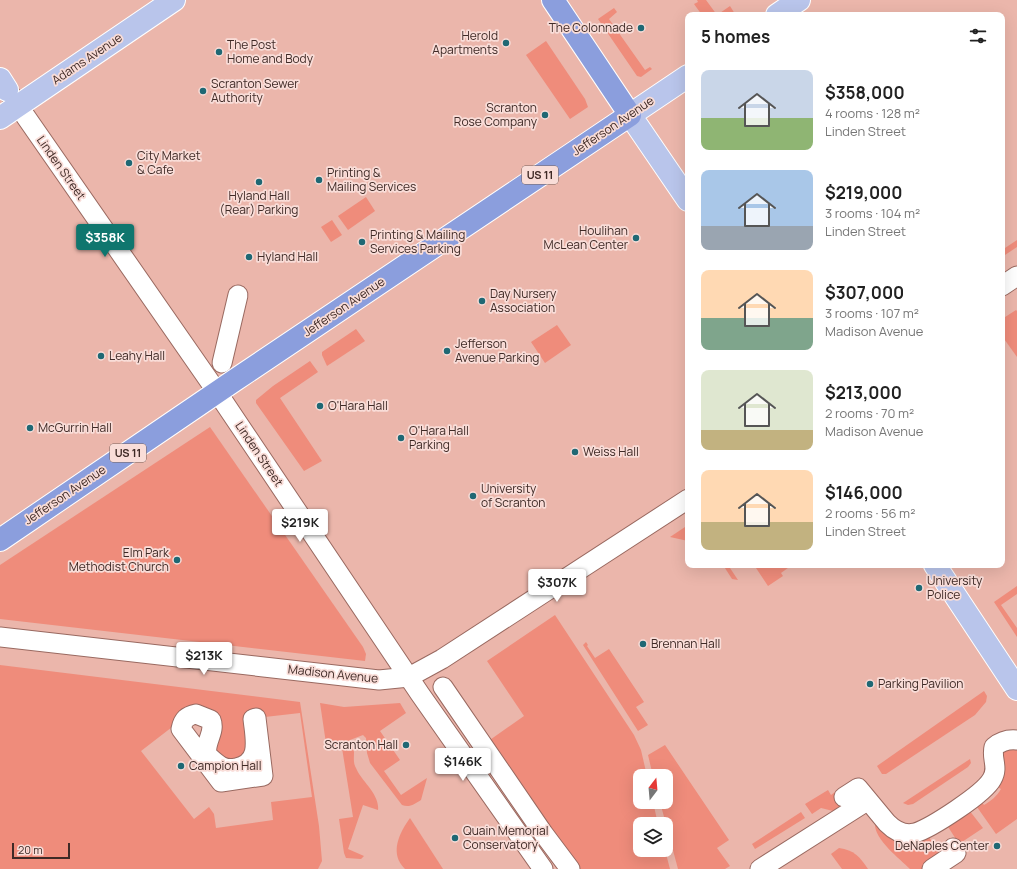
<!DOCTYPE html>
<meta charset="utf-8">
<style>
body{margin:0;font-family:Manrope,sans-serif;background:#f2f2f2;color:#222;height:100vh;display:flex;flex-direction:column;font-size:15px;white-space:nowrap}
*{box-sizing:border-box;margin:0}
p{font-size:13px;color:#767676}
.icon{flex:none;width:22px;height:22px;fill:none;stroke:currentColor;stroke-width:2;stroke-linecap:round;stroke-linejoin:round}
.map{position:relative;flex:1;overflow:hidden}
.panel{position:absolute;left:685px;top:12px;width:320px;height:556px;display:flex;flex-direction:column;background:#fff;border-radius:8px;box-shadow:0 4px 16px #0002}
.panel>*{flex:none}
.needle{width:26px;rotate:16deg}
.fabs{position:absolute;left:633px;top:769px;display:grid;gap:8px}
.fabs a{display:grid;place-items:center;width:40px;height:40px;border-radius:8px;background:#fff;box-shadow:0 4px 16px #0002;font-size:20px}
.scale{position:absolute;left:12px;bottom:10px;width:58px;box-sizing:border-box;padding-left:4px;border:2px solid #3f2a26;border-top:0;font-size:11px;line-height:14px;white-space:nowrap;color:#3f2a26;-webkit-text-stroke:3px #f9ddd8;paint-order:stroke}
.price{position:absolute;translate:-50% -34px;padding:0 9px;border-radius:4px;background:#fff;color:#222;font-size:13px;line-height:26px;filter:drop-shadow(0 1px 2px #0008)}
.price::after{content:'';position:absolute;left:50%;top:24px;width:12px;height:9px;margin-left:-6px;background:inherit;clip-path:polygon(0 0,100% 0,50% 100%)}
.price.current{background:#0f766e;color:#fff}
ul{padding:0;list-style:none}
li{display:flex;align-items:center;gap:12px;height:100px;padding:0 16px}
li span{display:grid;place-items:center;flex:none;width:112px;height:80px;border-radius:8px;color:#555}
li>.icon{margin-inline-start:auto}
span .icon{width:48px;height:48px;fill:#fffc;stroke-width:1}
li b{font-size:17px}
h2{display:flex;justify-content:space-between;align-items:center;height:48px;padding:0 16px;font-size:17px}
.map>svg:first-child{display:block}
.green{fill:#ef8c7b;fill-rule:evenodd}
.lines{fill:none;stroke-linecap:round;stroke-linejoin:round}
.minor-casing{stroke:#996960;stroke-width:21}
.major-casing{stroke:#fff;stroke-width:24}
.highway-casing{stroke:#fff;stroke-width:24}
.minor{stroke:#fff;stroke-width:19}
.major{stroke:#b9c5eb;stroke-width:22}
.highway{stroke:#8b9edd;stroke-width:22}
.poi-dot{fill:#1f6874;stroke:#f9ddd8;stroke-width:1.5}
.labels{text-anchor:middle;stroke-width:3.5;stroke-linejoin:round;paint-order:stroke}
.shield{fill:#f9ddd8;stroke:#77605b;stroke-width:1}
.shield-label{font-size:11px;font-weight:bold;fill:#3f2a26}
.poi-label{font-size:12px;fill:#3f2a26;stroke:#f9ddd8;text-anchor:start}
.street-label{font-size:12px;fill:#3f2a26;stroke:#f9ddd8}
</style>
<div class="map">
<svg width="1017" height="869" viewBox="0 0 1017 869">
<rect width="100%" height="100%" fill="#ebb6ab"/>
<g class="green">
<path d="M697 0H706L717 15 730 6 735 14 732 15H702L694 4 698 2Z"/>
<path d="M614 8 617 12 609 19 645 70 650 67 652 69 641 77 637 76 598 19Z"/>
<path d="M546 41 585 99 588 107 570 119 526 55Z"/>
<path d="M366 197 375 211 348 230 338 216Z"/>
<path d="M332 220 342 235 331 242 321 227Z"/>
<path d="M1017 240V247L1002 257V250Z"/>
<path d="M1016 310 1017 311V357L1002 336V319Z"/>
<path d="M557 325 571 345 545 363 531 342Z"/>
<path d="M356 329 365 341 327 366 322 355V352Z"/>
<path d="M310 361 318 372 280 398 322 461 304 471 256 403V400L273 386Z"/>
<path d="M210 427 363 647 366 654 365 661 0 619V565Z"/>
<path d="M688 525V541L670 537Z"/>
<path d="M723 565H728L738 580 732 579Z"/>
<path d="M754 565H792L781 573 783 576 768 586Z"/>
<path d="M1017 586V594L1001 605 1017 628V637L994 602Z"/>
<path d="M555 615 634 735 641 750 647 776H640V802H653L658 824H640V850H665L670 869H580L538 818 487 742 524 716 487 661Z"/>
<path d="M586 642 588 645 587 646 595 658 609 649 644 702 636 707 648 725 638 731 583 645Z"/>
<path d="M0 665 300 702 319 826 322 861 318 869H0ZM300 713 312 797 271 802 273 820 216 828 214 814 209 807 194 819 141 751 176 724 212 723 215 763 253 756 256 718Z"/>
<path d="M984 691 987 696 986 702 975 715 886 774H882L877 766Z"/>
<path d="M320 703 344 707 400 703 406 713 380 731 400 760 384 771 401 795 427 778 421 800C414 804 410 808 402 805L370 763 367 753 366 738 363 735 350 740C351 744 353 748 354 752 354 758 353 763 356 768 361 781 380 794 378 810L363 805 348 849 364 856 361 859 346 858 344 853 339 819 353 817 342 748 327 750Z"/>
<path d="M1017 744V819L996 834 977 807 979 799 984 805C991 801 997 796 1001 789L996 786 1001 753Z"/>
<path d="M665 745 729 840 717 848 730 866 725 869H678L660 802H666V776H653L648 755Z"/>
<path d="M970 759 971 763 968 767 913 804 908 805 903 803Z"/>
<path d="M828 790 831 795 835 792 841 801 840 809 833 811 821 808 812 814 805 804Z"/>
<path d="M969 810 983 828 959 844 945 822Z"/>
<path d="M801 812 805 818 755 849 752 844Z"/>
<path d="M410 818 443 869H405C389 854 399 833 410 818Z"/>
<path d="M875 824 926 833 941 855 940 857 922 869H910C900 859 874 839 875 824Z"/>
<path d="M839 848C854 850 860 857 868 869H842L831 854Z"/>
</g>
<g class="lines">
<g class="minor-casing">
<g id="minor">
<path d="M10 94 217 392 420 694 543 869"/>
<path d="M1002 286 1017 276"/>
<path d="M222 363 238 295"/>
<path d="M0 637 379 680 409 677 442 659 688 499"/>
<path d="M443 687 543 833 570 869"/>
<path d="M196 714 211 720C216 732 204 742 207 755 216 763 223 771 236 768 262 763 255 738 253 719L256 718 263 776 221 782 181 729C183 719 187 716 196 714Z"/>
<path d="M844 797 858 788 887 823C894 830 904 836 915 833 931 828 984 794 992 779 999 767 991 759 994 747 1001 741 1008 739 1017 740"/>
<path d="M760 869 867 801"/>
<path d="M932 869 956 853 953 848"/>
</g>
</g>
<g class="major-casing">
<g id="major">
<path d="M777 15 799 0"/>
<path d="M688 76 630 115 688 200"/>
<path d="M0 79 7 90"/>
<path d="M0 118 174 0"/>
<path d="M935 565 1017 689"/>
</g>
</g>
<g class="highway-casing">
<path id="highway" d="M0 540 235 380 630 115 553 0"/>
</g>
<use href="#minor" class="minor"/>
<use href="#major" class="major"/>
<use href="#highway" class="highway"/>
</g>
<g class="poi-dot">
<circle cx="641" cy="28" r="4"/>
<circle cx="506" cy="43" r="4"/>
<circle cx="219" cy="52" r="4"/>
<circle cx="203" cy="91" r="4"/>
<circle cx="545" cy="115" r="4"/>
<circle cx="129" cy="163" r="4"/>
<circle cx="319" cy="180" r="4"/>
<circle cx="259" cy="182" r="4"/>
<circle cx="636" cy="238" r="4"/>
<circle cx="362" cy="242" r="4"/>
<circle cx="249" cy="257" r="4"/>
<circle cx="482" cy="301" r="4"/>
<circle cx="447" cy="351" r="4"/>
<circle cx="101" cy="356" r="4"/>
<circle cx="320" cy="406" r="4"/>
<circle cx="30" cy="428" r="4"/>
<circle cx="401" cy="438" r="4"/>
<circle cx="575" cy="452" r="4"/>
<circle cx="473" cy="496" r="4"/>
<circle cx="177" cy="560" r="4"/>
<circle cx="919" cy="588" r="4"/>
<circle cx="643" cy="644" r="4"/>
<circle cx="870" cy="684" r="4"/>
<circle cx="406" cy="745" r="4"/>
<circle cx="181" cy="766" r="4"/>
<circle cx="455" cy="838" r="4"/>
<circle cx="997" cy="846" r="4"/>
</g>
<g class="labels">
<g class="shield">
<rect x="522" y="166" width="36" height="18" rx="3"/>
<rect x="110" y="444" width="36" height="18" rx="3"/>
</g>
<g class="shield-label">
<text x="540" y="179">US 11</text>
<text x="128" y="457">US 11</text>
</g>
<g class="poi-label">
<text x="633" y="32" text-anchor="end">The Colonnade</text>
<text x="498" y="40" text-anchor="end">Herold<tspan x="498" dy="14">Apartments</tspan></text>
<text x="227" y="49">The Post<tspan x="227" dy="14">Home and Body</tspan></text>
<text x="211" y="88">Scranton Sewer<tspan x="211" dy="14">Authority</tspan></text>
<text x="537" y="112" text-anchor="end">Scranton<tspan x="537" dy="14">Rose Company</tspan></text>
<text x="137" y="160">City Market<tspan x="137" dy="14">&amp; Cafe</tspan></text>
<text x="327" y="177">Printing &amp;<tspan x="327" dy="14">Mailing Services</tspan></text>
<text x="259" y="200" text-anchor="middle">Hyland Hall<tspan x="259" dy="14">(Rear) Parking</tspan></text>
<text x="628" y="235" text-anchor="end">Houlihan<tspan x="628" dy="14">McLean Center</tspan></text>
<text x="370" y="239">Printing &amp; Mailing<tspan x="370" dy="14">Services Parking</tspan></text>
<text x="257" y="261">Hyland Hall</text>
<text x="490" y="298">Day Nursery<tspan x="490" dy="14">Association</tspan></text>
<text x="455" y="348">Jefferson<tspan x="455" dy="14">Avenue Parking</tspan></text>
<text x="109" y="360">Leahy Hall</text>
<text x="328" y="410">O'Hara Hall</text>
<text x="38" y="432">McGurrin Hall</text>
<text x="409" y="435">O'Hara Hall<tspan x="409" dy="14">Parking</tspan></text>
<text x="583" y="456">Weiss Hall</text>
<text x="481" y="493">University<tspan x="481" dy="14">of Scranton</tspan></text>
<text x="169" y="557" text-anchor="end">Elm Park<tspan x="169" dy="14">Methodist Church</tspan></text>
<text x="927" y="585">University<tspan x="927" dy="14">Police</tspan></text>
<text x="651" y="648">Brennan Hall</text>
<text x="878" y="688">Parking Pavilion</text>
<text x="398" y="749" text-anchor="end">Scranton Hall</text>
<text x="189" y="770">Campion Hall</text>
<text x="463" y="835">Quain Memorial<tspan x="463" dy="14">Conservatory</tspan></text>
<text x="989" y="850" text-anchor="end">DeNaples Center</text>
</g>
<g class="street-label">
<text transform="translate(87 59) rotate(-34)" y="4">Adams Avenue</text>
<text transform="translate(613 126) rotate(-34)" y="4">Jefferson Avenue</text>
<text transform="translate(61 168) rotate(55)" y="4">Linden Street</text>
<text transform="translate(344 307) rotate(-34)" y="4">Jefferson Avenue</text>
<text transform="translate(259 454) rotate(56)" y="4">Linden Street</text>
<text transform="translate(65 495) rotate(-34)" y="4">Jefferson Avenue</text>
<text transform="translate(333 674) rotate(6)" y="4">Madison Avenue</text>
</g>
</g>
</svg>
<div class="fabs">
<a><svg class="needle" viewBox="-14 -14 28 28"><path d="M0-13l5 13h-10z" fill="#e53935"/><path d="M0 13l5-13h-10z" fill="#767676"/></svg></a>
<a><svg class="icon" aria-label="layers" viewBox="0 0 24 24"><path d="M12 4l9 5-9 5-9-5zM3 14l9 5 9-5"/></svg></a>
</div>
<div class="scale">20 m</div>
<b class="price current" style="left:105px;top:258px">$358K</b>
<b class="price" style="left:300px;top:543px">$219K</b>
<b class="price" style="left:557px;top:603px">$307K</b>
<b class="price" style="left:204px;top:676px">$213K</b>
<b class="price" style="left:463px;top:782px">$146K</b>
<section class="panel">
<h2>5 homes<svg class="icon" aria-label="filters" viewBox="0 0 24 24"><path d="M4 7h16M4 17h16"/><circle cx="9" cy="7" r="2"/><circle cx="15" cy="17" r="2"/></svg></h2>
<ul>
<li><span style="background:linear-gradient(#c9d6e8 60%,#8fb573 0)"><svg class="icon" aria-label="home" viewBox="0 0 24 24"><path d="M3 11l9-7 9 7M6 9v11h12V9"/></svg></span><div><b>$358,000</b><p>4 rooms · 128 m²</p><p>Linden Street</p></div></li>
<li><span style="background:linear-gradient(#a9c7e8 70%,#9aa5b1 0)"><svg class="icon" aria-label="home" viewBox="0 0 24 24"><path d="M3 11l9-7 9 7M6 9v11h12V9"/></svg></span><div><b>$219,000</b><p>3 rooms · 104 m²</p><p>Linden Street</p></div></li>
<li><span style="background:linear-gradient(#ffd9b3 60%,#7fa58c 0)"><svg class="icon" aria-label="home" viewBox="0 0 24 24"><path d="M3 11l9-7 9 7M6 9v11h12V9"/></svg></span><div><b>$307,000</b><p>3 rooms · 107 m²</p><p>Madison Avenue</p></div></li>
<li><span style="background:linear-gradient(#dfe7d0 75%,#c2b280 0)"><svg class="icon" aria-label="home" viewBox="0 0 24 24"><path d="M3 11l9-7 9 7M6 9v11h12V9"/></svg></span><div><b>$213,000</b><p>2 rooms · 70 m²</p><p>Madison Avenue</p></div></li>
<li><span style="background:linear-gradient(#ffd9b3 65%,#c2b280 0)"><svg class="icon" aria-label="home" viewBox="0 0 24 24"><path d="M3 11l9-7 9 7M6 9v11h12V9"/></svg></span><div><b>$146,000</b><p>2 rooms · 56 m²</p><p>Linden Street</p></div></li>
</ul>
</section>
</div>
